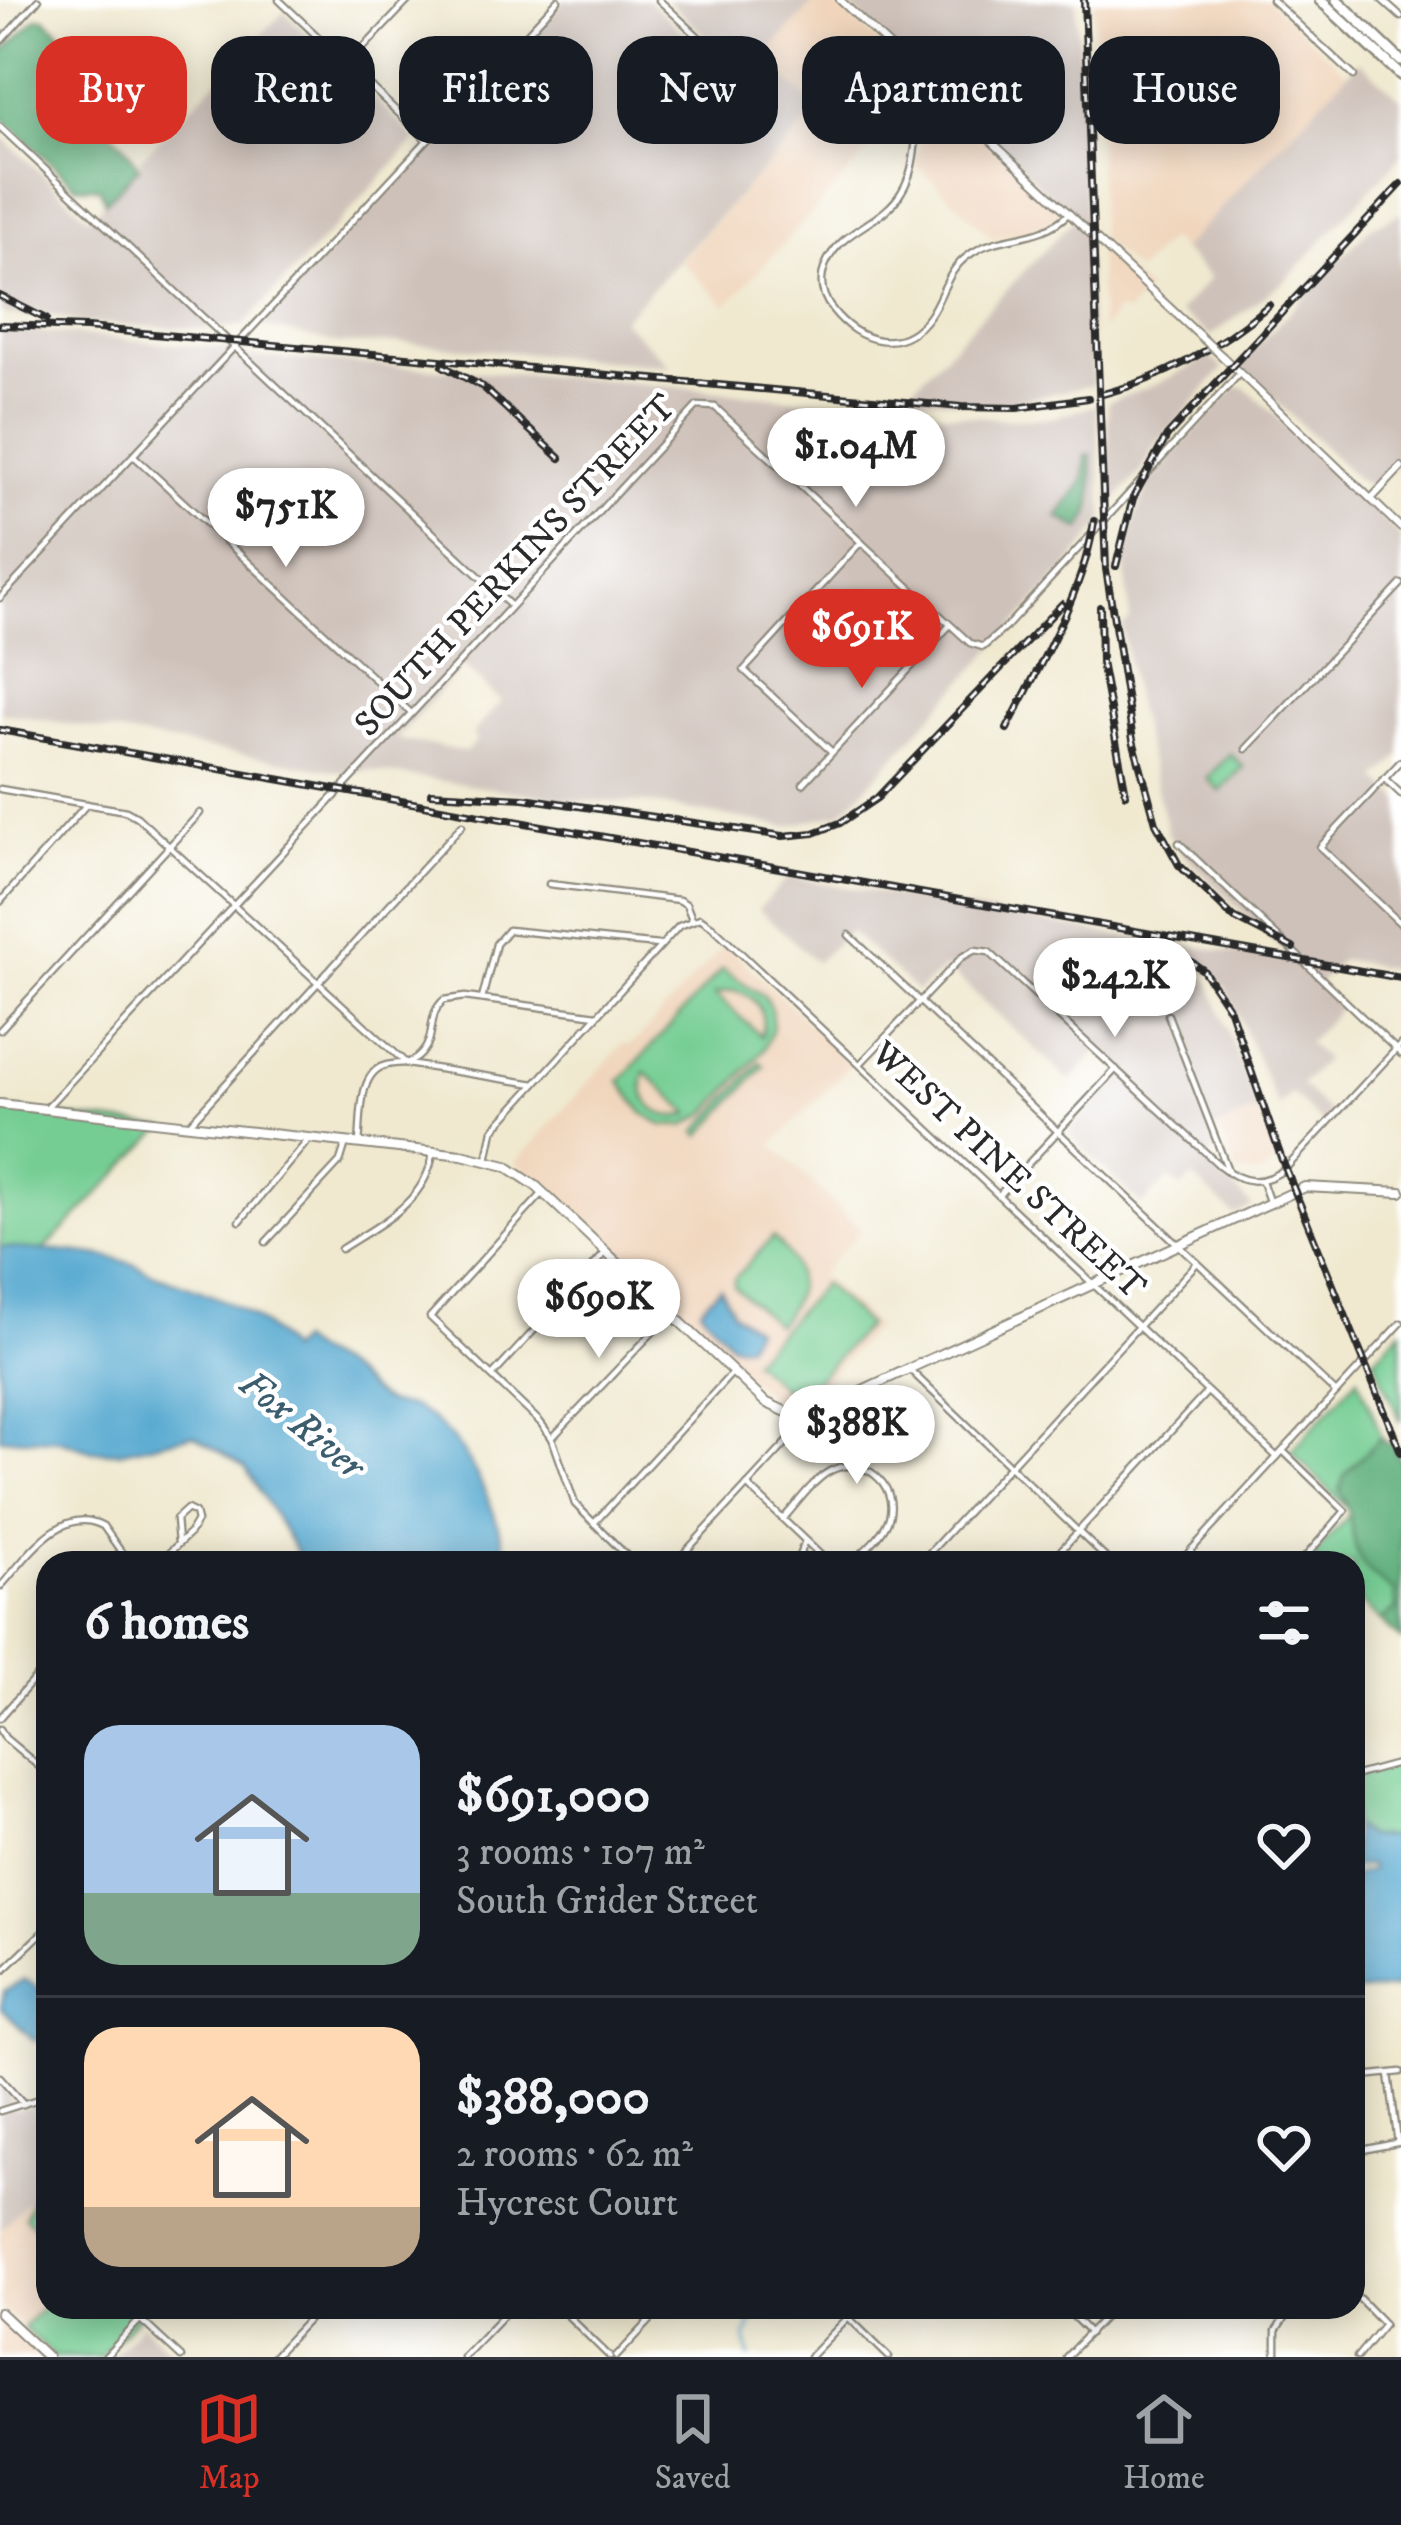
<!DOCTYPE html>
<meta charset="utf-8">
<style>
body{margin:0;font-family:"IM FELL DW Pica",serif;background:#242831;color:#f1f3f6;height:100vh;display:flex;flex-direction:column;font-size:45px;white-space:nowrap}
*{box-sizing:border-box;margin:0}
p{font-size:39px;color:#9ea1a6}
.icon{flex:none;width:66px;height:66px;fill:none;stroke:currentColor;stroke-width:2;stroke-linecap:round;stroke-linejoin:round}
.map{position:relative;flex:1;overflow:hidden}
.details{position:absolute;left:36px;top:1551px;width:1329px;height:768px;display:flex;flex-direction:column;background:#171b24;border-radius:36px;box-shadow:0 6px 30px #0003}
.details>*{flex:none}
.top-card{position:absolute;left:36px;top:36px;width:1329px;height:108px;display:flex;gap:24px}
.price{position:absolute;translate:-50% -102px;padding:0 27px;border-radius:42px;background:#fff;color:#222;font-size:39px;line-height:78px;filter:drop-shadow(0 3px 6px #0008)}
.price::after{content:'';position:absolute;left:50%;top:72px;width:36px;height:27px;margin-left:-18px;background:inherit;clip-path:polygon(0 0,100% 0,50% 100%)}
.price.current{background:#d93025;color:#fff}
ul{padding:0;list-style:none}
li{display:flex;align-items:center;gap:36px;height:300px;padding:0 48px}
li+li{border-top:3px solid #363941}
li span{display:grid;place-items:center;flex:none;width:336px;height:240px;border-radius:36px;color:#555}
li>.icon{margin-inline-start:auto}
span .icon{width:144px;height:144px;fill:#fffc;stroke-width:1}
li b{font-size:51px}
h2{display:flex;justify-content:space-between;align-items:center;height:144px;padding:0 48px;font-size:51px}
.pill{padding:0 42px;border-radius:36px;background:#171b24;box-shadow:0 6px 30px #0003;font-size:42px;line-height:108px}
.pill.current{background:#d93025;color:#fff}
.menu{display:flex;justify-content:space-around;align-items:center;height:168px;border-top:3px solid #363941;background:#171b24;font-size:33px;color:#9ea1a6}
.menu a{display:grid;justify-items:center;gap:6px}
.menu .current{color:#d93025}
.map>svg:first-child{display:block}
.built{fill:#f0d5bc}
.industrial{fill:#cec1b9;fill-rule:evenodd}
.green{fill:#75cd93;stroke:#507c5f;stroke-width:3;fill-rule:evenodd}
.forest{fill:#60b07d;stroke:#466e54;stroke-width:3}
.water{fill:#53a7cf;stroke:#3f697d;stroke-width:3}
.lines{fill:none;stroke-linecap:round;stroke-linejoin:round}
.stream{stroke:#53a7cf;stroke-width:3}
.minor-casing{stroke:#8e8a7e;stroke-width:9}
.tertiary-casing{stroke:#8e8a7e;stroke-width:10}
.secondary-casing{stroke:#8e8a7e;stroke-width:12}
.primary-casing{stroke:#8e8a7e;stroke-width:14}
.minor{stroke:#fff;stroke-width:4.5}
.tertiary{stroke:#fff;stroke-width:6}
.secondary{stroke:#fff;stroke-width:8}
.primary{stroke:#fff;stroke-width:9}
.rail-casing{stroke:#2b2b2b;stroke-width:8}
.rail{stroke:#fff;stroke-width:3;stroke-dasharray:9;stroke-linecap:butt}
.tertiary-bridge-casing{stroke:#8e8a7e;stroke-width:10;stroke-linecap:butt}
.tertiary-bridge{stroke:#fff;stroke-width:6}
.labels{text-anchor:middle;stroke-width:9;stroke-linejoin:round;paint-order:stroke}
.street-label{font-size:36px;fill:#2b2b2b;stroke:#fff}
.water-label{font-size:39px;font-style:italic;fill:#3b5d6d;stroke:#fff}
</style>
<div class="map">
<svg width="1401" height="2357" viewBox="0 0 1401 2357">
<rect width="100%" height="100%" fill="#fff"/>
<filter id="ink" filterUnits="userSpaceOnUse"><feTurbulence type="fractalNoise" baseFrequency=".00833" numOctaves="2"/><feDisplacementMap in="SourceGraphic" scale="24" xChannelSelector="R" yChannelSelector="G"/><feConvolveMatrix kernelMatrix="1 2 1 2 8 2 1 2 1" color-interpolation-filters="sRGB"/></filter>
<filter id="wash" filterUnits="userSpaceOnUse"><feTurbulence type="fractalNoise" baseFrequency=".004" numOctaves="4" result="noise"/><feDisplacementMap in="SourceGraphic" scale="48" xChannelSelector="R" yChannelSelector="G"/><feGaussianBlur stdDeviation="2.7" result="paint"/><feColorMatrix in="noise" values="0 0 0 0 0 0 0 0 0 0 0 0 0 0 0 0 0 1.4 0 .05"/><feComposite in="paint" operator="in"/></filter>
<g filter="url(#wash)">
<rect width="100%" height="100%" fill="#f0e9d0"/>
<g class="built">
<path d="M816 0H833L928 87 727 305 680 261 818 110 763 58Z"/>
<path d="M1094 0H1267L1347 74 1181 250 1168 239 1137 272 1100 239Z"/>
<path d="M937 96 1062 212 1059 216 1041 228 993 239 917 165 925 113Z"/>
<path d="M1098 246 1147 291 1125 314 1119 310 1101 330Z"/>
<path d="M725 944 851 1064 773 1145 861 1229 820 1275 876 1327 800 1409 772 1400 537 1178 515 1163 624 1043 628 1046 639 1038Z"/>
<path d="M1258 1110 1277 1161 1261 1174 1237 1173 1218 1127Z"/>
<path d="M33 2196 25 2217 48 2240V2301L23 2328 0 2306V2230Z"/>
<path d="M0 2317 42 2357H0Z"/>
</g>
<g class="industrial">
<path d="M565 0H648L711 59 720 49 667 0H816L763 58 819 110 622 320 671 366 408 343 340 344 260 326Z"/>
<path d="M843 0H1076L1093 385 995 405 904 397 1074 219Z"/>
<path d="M284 12 416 140 243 326 204 329 82 323 31 310 28 316H7L0 310V135L89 218 142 164 139 160Z"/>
<path d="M1359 61 1401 99V156L1285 281 1211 336 1179 312 1210 278 1181 250Z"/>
<path d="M1401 213V461L1371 487 1358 480 1239 365 1359 239 1371 227Z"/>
<path d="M16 330 232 349 241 356 594 379 1005 419 1052 418 1096 405 1104 521 1067 568 862 792 840 813 786 827 648 803 577 801 366 770 346 773 0 712V332ZM463 665 501 702 472 734 477 740 466 752 397 739Z"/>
<path d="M1210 357 1223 369 1158 442 1142 471 1109 507 1108 402 1155 385Z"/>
<path d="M1236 387H1244L1254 395 1401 537V754L1378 779 1401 800V971L1341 959 1319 983 1342 1005 1308 1043 1325 1059 1301 1085 1330 1113 1322 1123 1292 1094 1278 1107 1226 988 1175 943 1296 963 1182 853 1168 834 1134 699 1122 626 1130 620 1125 562 1134 520 1147 490 1143 486Z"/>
<path d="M789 877 1153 942 1187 959 1210 984 1258 1110 1210 1131 1216 1149 1206 1160 1252 1206 1234 1215 1193 1177 1181 1188 1169 1178 1142 1205 1067 1133 1124 1070 1101 1048 1070 1081 946 967 917 992 850 931 816 962 758 909Z"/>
<path d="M0 2083 10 2094 15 2111 48 2101V2179L0 2230Z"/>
<path d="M142 2324 177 2357H110Z"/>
</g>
<g class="green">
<path d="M1230 754 1243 767 1220 791 1207 778Z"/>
<path d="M722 969 764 996 771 1009 773 1028 763 1051 708 1112 684 1126 662 1125 643 1113 620 1081ZM734 990C757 996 767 1012 761 1036L715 994ZM645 1072 690 1113V1114C659 1123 636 1102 645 1072Z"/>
<path d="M760 1062 764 1066 701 1136 697 1132Z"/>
<path d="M0 1109 163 1128 43 1251 0 1247Z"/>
<path d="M773 1237C803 1266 806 1295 776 1325L734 1286V1279Z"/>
<path d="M823 1284 867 1325 797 1401 752 1360Z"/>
<path d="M1401 1330V1422L1374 1359Z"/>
<path d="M1358 1377 1401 1485V1640L1353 1595V1563H1319L1312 1557 1351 1512 1291 1452Z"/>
<path d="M1401 1763V1837H1367L1353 1826V1776Z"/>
<path d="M48 2179V2240L25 2217 33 2196Z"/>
<path d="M48 2301V2307H147L99 2357H55L23 2328Z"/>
</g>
<g class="forest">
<path d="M37 18H44L75 45C109 33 116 49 146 44L156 54 149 64 96 48 85 53 80 61C96 78 93 87 85 107L125 146 139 167 105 202 100 188 76 186 0 116V55Z"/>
<path d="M1091 455C1091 479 1098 510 1081 529L1058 517 1084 480 1086 456Z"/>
<path d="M1379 1439 1394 1446 1401 1461V1640L1381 1621 1396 1609 1394 1591C1340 1558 1362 1535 1340 1490L1344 1475Z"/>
</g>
<g class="water">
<path d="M0 1247C42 1251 89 1250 130 1263 138 1265 146 1271 155 1275 204 1292 256 1306 288 1351L298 1341C315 1356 328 1358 344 1369 358 1379 373 1397 388 1403 397 1407 407 1404 415 1408 469 1437 495 1507 509 1563H303L245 1467 193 1435 119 1452 92 1451 60 1440 0 1438Z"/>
<path d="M720 1287 734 1314 755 1328 746 1345 731 1344 700 1309Z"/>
<path d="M1353 1826 1367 1837H1401V1988L1353 1993V1876L1371 1870 1369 1865 1353 1868Z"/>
<path d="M24 1979 48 1993V2040H34L1 2009 4 1992Z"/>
</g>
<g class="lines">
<path class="stream" d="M751 2357 746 2338 757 2307"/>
</g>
</g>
<g filter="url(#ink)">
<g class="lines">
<g class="minor-casing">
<g id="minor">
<path d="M279 0 427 140"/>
<path d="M659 0 702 40"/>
<path d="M1272 0 1354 76"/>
<path d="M1382 0 1401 17"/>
<path d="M0 42 38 0"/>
<path d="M347 65 409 0"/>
<path d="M937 90C907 122 923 156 902 191 883 225 840 228 825 266 819 281 822 296 832 309 858 343 902 356 930 315 944 294 947 270 969 255 1002 231 1037 245 1069 213"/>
<path d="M0 127 511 606"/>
<path d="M134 456 411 713"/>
<path d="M0 598 558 0"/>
<path d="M1246 749 1401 584"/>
<path d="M832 752 744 670 861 542"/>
<path d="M1401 761 1320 847 1401 924"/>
<path d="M1384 778 1401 794"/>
<path d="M803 784 950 625"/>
<path d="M0 789 126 811 137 817 407 1064 535 1084"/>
<path d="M326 805 357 772"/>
<path d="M1179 843 1401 1054"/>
<path d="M549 884 679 900 686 904 692 919"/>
<path d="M0 902 87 804"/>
<path d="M849 935 1336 1393"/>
<path d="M482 999 496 944 508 930 659 945"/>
<path d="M1168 1015 1229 1173"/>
<path d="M0 1030 200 813"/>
<path d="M860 1064 962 957 975 950 989 952 1219 1165C1241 1183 1262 1187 1286 1168L1401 1044"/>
<path d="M46 1108 697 406 715 407 970 643 983 647 1008 625 1240 373"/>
<path d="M191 1122 462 825"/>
<path d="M359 1143C362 1120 357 1071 387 1065 401 1062 411 1066 422 1053 437 1036 426 1015 444 1000L465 997 597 1015"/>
<path d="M487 1160 493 1130 679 926 700 918 712 926 1277 1457"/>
<path d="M1262 1181 1270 1204"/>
<path d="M542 1194 430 1317 540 1422 552 1438 575 1504 634 1563"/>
<path d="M999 1195 1116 1069"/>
<path d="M240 1221 310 1138"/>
<path d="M266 1242 340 1162 346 1142"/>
<path d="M341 1249C380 1224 427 1202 433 1152"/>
<path d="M909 1369 1111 1563"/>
<path d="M493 1375 606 1252"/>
<path d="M552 1438 671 1313"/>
<path d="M1283 1451 1345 1511 1300 1563"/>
<path d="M747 1485 829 1563"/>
<path d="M783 1519C797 1504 812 1481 830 1471 861 1454 899 1483 889 1518 883 1536 864 1550 852 1563"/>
<path d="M595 1522 733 1372"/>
<path d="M158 1563 190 1533 197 1521 195 1513 187 1509 176 1519 178 1543"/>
<path d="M675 1563 791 1438 798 1415"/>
<path d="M796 1563 805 1541"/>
<path d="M801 1563 817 1554"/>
<path d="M920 1563 1197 1263"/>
<path d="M1049 1563 1207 1392"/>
<path d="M1179 1563 1401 1323"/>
<path d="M0 1587C26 1559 61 1503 103 1526L129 1563"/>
<path d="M0 1718 48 1663"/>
<path d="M0 1729 5 1738 48 1774"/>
<path d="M1353 1776 1401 1763"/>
<path d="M0 1973 48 1927"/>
<path d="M1389 2074 1398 2143"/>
<path d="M0 2077 24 2104"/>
<path d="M1353 2077 1401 2072"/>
<path d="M0 2111 48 2096"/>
<path d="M1353 2152 1401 2142"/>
<path d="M1353 2292 1384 2324 1357 2357"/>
<path d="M559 2307 610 2357"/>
<path d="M1064 2307 1090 2333"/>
<path d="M850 2319 889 2357"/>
<path d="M141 2320 181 2357"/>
<path d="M105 2357 152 2307"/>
<path d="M273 2357 320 2307"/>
<path d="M463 2357 511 2307"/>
<path d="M616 2357 663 2307"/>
<path d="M810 2357 858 2307"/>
<path d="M1066 2357 1114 2307"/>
<path d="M1276 2357V2331L1292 2307"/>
</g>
</g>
<g class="tertiary-casing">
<g id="tertiary">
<path d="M840 0 1200 336"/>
<path d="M1223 357 1401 528"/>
<path d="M1371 499 1401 467"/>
</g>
</g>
<g class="secondary-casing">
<g id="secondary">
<path d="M0 1104 462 1155 506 1166 536 1186 765 1402 793 1415 819 1410 1305 1187 1401 1192"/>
<path d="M0 2313 47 2357"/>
</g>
</g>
<g class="primary-casing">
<g id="primary">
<path d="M1320 0 1401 75"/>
<path d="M1337 0 1401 61"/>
</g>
</g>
<use href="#minor" class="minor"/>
<use href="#tertiary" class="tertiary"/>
<use href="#secondary" class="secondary"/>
<use href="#primary" class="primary"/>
<g class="rail-casing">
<g id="rail">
<path d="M1084 0 1106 569 1133 740 1156 823 1179 865 1234 918 1293 948"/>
<path d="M0 296 46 319"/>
<path d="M0 325 87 328 961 407 1017 408 1088 398"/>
<path d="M443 366 483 387 560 458"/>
<path d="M1103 394C1164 378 1221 346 1269 305"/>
<path d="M1116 566 1133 498 1167 436 1401 184"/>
<path d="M1100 607 1101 662 1126 794"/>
<path d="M1007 729C1038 667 1085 590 1094 521"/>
<path d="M0 730 1401 978"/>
<path d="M431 793 524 798 783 836 814 833 840 823 877 798 1062 604"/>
<path d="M1159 940 1203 970 1230 1010 1282 1160 1401 1452"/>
</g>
</g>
<use href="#rail" class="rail"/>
<g class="tertiary-bridge-casing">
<path id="tertiary-bridge" d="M1200 336 1223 357"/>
</g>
<use href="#tertiary-bridge" class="tertiary-bridge"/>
</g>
</g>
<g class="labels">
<g class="street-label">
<text transform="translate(514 564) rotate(-47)" y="13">SOUTH PERKINS STREET</text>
<text transform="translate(1010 1169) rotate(43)" y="13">WEST PINE STREET</text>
</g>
<g class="water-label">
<text transform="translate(303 1423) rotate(39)" y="14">Fox River</text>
</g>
</g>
</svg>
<b class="price" style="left:856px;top:510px">$1.04M</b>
<b class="price" style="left:286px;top:570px">$751K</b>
<b class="price current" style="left:862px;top:691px">$691K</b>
<b class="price" style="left:1115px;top:1040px">$242K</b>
<b class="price" style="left:599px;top:1361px">$690K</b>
<b class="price" style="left:857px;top:1487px">$388K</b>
<div class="top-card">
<a class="pill current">Buy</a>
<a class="pill">Rent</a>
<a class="pill">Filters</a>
<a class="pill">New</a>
<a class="pill">Apartment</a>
<a class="pill">House</a>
</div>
<section class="details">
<h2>6 homes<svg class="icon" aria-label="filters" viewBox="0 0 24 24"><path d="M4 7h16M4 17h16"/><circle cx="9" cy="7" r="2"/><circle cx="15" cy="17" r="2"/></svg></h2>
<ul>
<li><span style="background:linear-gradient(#a9c7e8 70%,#7fa58c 0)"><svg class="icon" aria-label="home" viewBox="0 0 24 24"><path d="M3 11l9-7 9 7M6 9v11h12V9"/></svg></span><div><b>$691,000</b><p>3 rooms · 107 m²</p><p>South Grider Street</p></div><svg class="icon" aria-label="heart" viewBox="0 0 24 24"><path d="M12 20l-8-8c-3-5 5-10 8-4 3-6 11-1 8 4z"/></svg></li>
<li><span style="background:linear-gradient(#ffd9b3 75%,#b9a48a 0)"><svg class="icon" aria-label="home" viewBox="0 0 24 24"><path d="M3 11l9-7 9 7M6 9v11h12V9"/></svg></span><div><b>$388,000</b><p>2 rooms · 62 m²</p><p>Hycrest Court</p></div><svg class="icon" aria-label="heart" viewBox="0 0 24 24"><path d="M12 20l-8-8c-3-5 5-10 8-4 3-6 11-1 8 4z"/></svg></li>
</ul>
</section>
</div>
<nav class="menu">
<a class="current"><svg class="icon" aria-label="map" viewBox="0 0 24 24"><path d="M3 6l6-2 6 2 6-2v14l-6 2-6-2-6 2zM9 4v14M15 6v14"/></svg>Map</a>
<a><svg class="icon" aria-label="saved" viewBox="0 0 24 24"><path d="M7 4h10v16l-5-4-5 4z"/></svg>Saved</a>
<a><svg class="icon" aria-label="home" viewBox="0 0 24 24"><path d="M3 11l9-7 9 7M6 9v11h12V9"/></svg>Home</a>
</nav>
